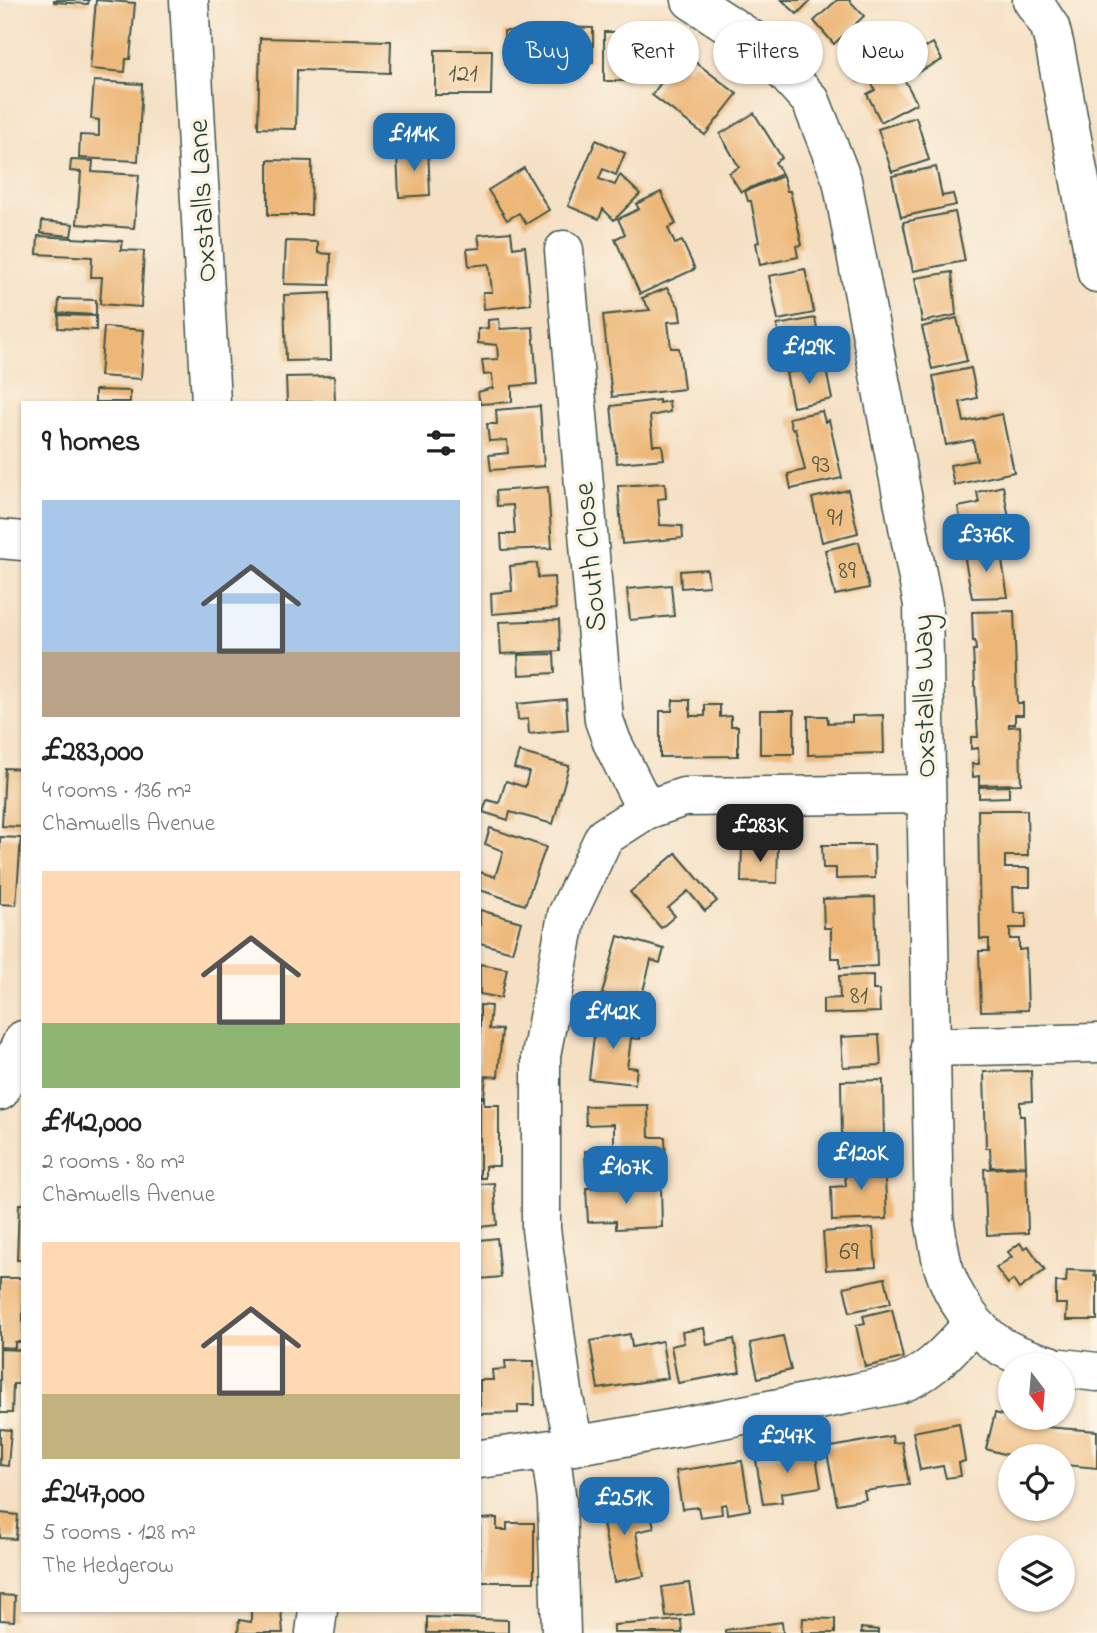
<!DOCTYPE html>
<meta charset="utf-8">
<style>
body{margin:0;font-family:"Indie Flower",sans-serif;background:#f6f6f6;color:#222;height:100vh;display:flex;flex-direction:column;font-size:26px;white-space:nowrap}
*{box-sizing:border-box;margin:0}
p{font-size:23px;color:#767676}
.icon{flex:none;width:38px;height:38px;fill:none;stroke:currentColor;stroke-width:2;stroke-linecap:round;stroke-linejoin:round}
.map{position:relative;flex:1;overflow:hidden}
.drawer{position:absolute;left:21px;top:401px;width:460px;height:1211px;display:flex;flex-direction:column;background:#fff;border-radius:0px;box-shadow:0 2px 5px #0004}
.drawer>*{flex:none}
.banner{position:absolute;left:502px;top:21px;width:488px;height:63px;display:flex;gap:14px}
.needle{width:46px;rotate:164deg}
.tools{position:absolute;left:998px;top:1353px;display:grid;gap:14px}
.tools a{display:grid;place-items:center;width:77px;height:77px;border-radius:50%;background:#fff;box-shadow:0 2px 5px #0004;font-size:35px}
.price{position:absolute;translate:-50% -60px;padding:0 16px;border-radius:14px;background:#1f6fb2;color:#fff;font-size:23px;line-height:46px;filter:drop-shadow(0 2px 4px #0008)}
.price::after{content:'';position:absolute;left:50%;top:42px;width:21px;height:16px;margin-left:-10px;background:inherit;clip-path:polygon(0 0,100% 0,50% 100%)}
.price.on{background:#222;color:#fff}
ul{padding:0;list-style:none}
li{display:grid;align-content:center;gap:14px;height:371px;padding:0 21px}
li span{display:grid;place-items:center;height:217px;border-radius:0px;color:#555}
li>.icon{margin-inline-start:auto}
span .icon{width:126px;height:126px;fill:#fffc;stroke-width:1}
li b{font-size:30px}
h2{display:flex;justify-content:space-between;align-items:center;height:84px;padding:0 21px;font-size:30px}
.pill{padding:0 24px;border-radius:32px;background:#fff;box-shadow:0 2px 5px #0004;font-size:24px;line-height:63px}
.pill.on{background:#1f6fb2;color:#fff}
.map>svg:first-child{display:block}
.building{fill:#edb778}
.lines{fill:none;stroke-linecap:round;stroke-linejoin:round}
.minor-casing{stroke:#3f554a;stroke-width:41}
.minor{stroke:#fff;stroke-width:38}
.labels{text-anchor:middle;stroke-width:7;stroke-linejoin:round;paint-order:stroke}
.number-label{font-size:26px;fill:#525c45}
.street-label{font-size:30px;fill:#1f3d34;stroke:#fcf5e5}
</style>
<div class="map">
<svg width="1097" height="1633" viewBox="0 0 1097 1633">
<rect width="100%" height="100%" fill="#fcf5e5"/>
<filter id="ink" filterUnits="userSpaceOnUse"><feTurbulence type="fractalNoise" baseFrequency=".0143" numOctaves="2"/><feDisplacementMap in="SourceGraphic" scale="14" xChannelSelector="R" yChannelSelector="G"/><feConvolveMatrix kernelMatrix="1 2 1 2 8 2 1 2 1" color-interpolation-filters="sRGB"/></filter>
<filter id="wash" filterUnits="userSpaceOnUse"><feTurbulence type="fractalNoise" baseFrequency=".00686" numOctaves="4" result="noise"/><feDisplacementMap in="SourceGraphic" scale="28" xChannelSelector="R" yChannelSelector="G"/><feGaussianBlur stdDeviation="1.57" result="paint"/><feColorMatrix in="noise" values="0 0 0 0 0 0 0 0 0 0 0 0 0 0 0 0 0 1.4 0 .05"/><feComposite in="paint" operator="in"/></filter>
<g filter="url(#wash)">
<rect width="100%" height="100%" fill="#f5e0c4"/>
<g id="blocks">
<g class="building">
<path d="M54 0H89L88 4 54 2Z"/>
<path d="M96 0 135 3 130 59H126L125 72 90 69Z"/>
<path d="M782 0H811L797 14Z"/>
<path d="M837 0H849L864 16 834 44 814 21Z"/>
<path d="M554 27 593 28V63H553Z"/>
<path d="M504 31H527L528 65H505Z"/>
<path d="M604 32H630L629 81H604Z"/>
<path d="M877 33 892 57 858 80 842 56Z"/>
<path d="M260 38 391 41 390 73 297 70 296 129 258 128Z"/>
<path d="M933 43 942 60 904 79 917 103 881 122 867 94 875 90 868 77Z"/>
<path d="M435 50H492L491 95H435Z"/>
<path d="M677 61 688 69 694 61 737 94 705 135 652 95Z"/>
<path d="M94 81 142 84 138 161 79 158 80 135 99 136V120L91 119Z"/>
<path d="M754 113 782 158 775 162 782 174 741 192 729 173 739 167 720 134Z"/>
<path d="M916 117 929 160 892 172 878 129Z"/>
<path d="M596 140 625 153 616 175 603 169 599 179 615 185 620 175 640 194 614 220 603 209 599 219 568 206Z"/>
<path d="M428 147 430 195 399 197 397 154 414 153V148Z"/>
<path d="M71 160 93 161 92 172 139 175 134 228 77 224 81 172 70 171Z"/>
<path d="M268 160 312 161 311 215H268Z"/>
<path d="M936 167 942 196 953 194 956 205 901 217 892 176Z"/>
<path d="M524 168 549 210 526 224 519 213 507 220 488 190Z"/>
<path d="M783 176 787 191H790L802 245 796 246 798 257 760 265 756 243 759 242 751 201H748L745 191Z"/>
<path d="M661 192 676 224 668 228 675 244 682 241 695 269 640 294 615 239 625 234 618 219 639 209 636 204Z"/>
<path d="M955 212 965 261 913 271 903 222Z"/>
<path d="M42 221 73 224 71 236 41 233Z"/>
<path d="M511 232 513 248 525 246 531 304 484 309 483 292H492L489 264 469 266 467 249 480 248 478 235Z"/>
<path d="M38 236 122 241 121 250 144 251 141 307 100 304 102 277H91L92 257 37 254Z"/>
<path d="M286 241 318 242V253L331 254 330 285 284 284Z"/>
<path d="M805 269 814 313 778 320 769 276Z"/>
<path d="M952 272 956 315 922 322 915 278Z"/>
<path d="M667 288 679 307 681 321 668 322 671 348H679L684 389 612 397 603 315 650 310 642 298Z"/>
<path d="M330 293 331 360 286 361 284 295Z"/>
<path d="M59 299 96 300V315L58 313Z"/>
<path d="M59 315 96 316V330L58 328Z"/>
<path d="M815 318 823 361 786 369 777 325Z"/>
<path d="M957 318 967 361 932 369 922 327Z"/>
<path d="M499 319 500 329 533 327 537 384 512 386V402L480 404 478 392 493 388 492 374 484 375 482 360 498 359 497 345 478 343V329L488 328V320Z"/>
<path d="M104 327 144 330 141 379 100 376Z"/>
<path d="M825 365 832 399 793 407 786 373Z"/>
<path d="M971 368 977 398 960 402 964 422 1002 414 1014 472 954 485 950 465 977 460 973 440 946 445 933 376Z"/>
<path d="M334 376 335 402H287L286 377Z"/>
<path d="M95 390 130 391V402H95Z"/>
<path d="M659 400V403L669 401 670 412 650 416 653 445H662L664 459 617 463 611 406Z"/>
<path d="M540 406 544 466 491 470 489 455 508 453 507 440 489 441 487 424H497L496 410Z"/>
<path d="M822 411 825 422 829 420 842 478 791 489 788 474 805 470 795 428 792 429 789 418Z"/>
<path d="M665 483 666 498 658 499 660 525 682 526 683 538 622 544 618 486Z"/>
<path d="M1003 486 1013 540 969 549 967 538 964 539 958 507 979 503 977 492Z"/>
<path d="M548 487 552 548 502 550 501 534H515L513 505 497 506 496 491Z"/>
<path d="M848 490 858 533 822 542 812 498Z"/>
<path d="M859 542 869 588 835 595 825 550Z"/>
<path d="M1000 549 1008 597 972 598 964 554Z"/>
<path d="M537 563 538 578 554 577 556 609 492 614 491 593 512 591 510 566Z"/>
<path d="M707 569 709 586 681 588 680 571Z"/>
<path d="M671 585 674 616 630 620 627 589Z"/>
<path d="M1014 611 1017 703H1023V715H1015V724H1009V727L1020 726 1021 784 979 785V776L973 777 972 764H979L978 748 971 749V737H978L973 650H976L975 641H973L972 612Z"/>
<path d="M559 620 560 651 501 654 499 622Z"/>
<path d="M554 654 555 673 519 675 518 655Z"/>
<path d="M566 699 568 730 529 734 528 719 518 720 517 704Z"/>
<path d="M673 700H690V716H705V705H720V717L731 716V726H738V756L660 757V711H672Z"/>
<rect x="760" y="710" width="34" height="44"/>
<path d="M883 715 884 753 808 755V716H827L828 723 852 722V716Z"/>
<path d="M519 752 569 766 553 824 510 812 508 820 483 812 487 800 499 803 506 781 525 787 529 772 514 768Z"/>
<path d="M5 768 23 769V827L2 826Z"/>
<path d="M1009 786V797L979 798V787Z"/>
<path d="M978 810H1027L1028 856H1005V868H1030V887H1013L1014 913H1026V928H1010V939H1019V950L1026 949 1028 1010 981 1011 979 951H989V939H980Z"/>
<path d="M490 828 546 847 525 905 480 890V872L495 877 503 851 485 844Z"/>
<path d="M0 837 21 838 16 905 0 904Z"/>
<path d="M742 844 778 845 777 883 741 882Z"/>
<path d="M822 845H874L875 878 836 879V868H823Z"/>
<path d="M676 853 717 901 705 911 688 891 668 908 675 916 661 928 630 892Z"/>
<path d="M875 897 877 966 840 968V958H831V928H824L823 899Z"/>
<path d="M480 910 521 922 512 952 480 943Z"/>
<path d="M618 936 664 949 660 963 651 960 643 991 651 993 648 1006 602 994Z"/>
<path d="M480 964 507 969 501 998 480 994Z"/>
<path d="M873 975V990H879L880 1012 823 1014V999L840 998 839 976Z"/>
<path d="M480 1005 491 1006 489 1029 502 1030 498 1077 486 1076 484 1096H480Z"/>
<path d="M596 1019 642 1024 640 1039 631 1038 629 1054 627 1067 637 1068 635 1084 589 1079Z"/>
<path d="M879 1035 881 1065 843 1067 841 1037Z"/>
<path d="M1031 1071 1032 1101 1020 1102V1116H1024L1026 1166 991 1167 990 1148H986L984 1072Z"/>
<path d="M883 1080 884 1141 842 1142 841 1081Z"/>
<path d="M480 1098H484V1105H499V1166H485V1178H480Z"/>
<path d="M648 1105 649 1137H665L666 1166 586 1168 585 1151 614 1150V1124L586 1125 585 1106Z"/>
<path d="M884 1158 887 1219 832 1221 831 1187 846 1186 844 1160Z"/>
<path d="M1026 1167 1028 1233 987 1235 984 1169Z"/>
<path d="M494 1183 497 1225 480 1227V1184Z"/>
<path d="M661 1185 662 1227 616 1229V1221L588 1222 586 1188Z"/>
<path d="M19 1204H23V1260H17Z"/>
<path d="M873 1228 876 1267 826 1270 823 1232Z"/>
<path d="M497 1238 501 1277 480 1279V1240Z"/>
<path d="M1020 1243 1024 1249 1028 1246 1045 1270 1019 1289 1013 1280 1008 1284 996 1268 1012 1257 1008 1252Z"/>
<path d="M1067 1270 1095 1271 1094 1276H1097V1320H1066L1067 1304H1056V1282H1066Z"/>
<path d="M0 1278H23V1342H15V1348L0 1347Z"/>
<path d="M885 1278 891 1303 850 1312 844 1287Z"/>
<path d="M892 1309 903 1358 865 1367 856 1325 865 1323 863 1316Z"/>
<path d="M704 1328 707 1345 734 1339 740 1372 678 1383 671 1346 684 1343 682 1332Z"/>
<path d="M630 1334 632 1347 662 1341 668 1378 598 1389 590 1341Z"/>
<path d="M783 1336 791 1370 758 1378 750 1343Z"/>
<path d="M0 1349 21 1350 19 1384H13L12 1413H0Z"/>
<path d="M505 1361H534L535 1405H518V1413L480 1414V1380H493L492 1370 506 1369Z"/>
<path d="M995 1413 1045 1427 1097 1431V1468L1066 1465 1065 1481 1062 1482V1456H1011L986 1449Z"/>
<path d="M959 1423 965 1461 959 1463 961 1476 946 1478 943 1466 920 1470 913 1432Z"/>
<path d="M0 1429 11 1430 8 1466 0 1465Z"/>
<path d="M892 1436 893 1443 902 1442 909 1485 864 1491 866 1499 837 1504 826 1448Z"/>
<path d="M815 1451 821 1487 781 1493 782 1502 763 1504 756 1460Z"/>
<path d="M742 1461 750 1510 727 1514 726 1504 721 1505 722 1514 700 1517 698 1507 682 1509 676 1471Z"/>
<path d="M629 1497 632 1511 650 1508 654 1528 636 1532 644 1576 614 1582 599 1502Z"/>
<path d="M0 1513 18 1515 16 1539 0 1538Z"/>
<path d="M497 1518V1530H507V1523H534V1582H480V1519Z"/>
<path d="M689 1583 694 1614 666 1617 662 1587Z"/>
<path d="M0 1595 15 1596 14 1621 0 1620Z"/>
<path d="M251 1610H281L283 1633H238L239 1620 251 1622Z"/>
<path d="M427 1617 508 1620V1633H427Z"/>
<path d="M803 1618 835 1619V1633H802Z"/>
<path d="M681 1620 682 1633H614V1625Z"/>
<path d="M782 1622 783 1633H725V1630Z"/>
<path d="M861 1628 878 1630V1633H861Z"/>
</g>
</g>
</g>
<g filter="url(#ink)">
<use href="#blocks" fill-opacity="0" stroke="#3f554a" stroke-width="2"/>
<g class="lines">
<g class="minor-casing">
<g id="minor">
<path d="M189 0 211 402"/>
<path d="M691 0 760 45 811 101 842 180 923 605 934 1218C937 1234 939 1251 943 1266 952 1296 976 1333 1004 1348 1019 1356 1034 1361 1050 1365"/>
<path d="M1032 0 1050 27 1055 47 1097 273"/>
<path d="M564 250 604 720 612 742 646 810"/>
<path d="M0 539 23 541"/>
<path d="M930 1047 1097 1043"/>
<path d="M0 1091 23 1040"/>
<path d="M1062 1368 1097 1372"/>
<path d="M575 1446 564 1399 541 1229V1056L567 915 604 837 646 810 684 797 925 794"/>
<path d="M550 1450 557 1501 561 1633"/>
<path d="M480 1459C621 1441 759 1412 899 1384 932 1373 951 1347 974 1323"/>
<path d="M315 1633 318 1610"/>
</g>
</g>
<use href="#minor" class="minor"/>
</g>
</g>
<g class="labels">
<g class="number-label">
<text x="463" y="81">121</text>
<text x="821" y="472">93</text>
<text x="835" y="525">91</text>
<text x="847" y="578">89</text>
<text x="859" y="1003">81</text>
<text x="849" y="1259">69</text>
</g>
<g class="street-label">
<text transform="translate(201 201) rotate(-93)" y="10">Oxstalls Lane</text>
<text transform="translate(589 557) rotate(-95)" y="10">South Close</text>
<text transform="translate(923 696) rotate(-91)" y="10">Oxstalls Way</text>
</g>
</g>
</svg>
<div class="tools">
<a><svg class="needle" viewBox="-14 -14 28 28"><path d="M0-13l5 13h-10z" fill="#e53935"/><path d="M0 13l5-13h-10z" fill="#767676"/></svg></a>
<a><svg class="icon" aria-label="locate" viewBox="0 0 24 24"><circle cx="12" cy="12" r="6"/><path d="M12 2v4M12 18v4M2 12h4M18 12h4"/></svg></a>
<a><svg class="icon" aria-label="layers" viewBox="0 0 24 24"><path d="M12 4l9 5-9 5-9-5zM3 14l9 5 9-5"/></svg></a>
</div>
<b class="price" style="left:414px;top:173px">£114K</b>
<b class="price" style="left:809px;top:386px">£129K</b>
<b class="price" style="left:986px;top:574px">£376K</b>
<b class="price on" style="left:760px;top:864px">£283K</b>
<b class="price" style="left:613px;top:1051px">£142K</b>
<b class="price" style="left:861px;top:1192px">£120K</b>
<b class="price" style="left:626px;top:1206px">£107K</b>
<b class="price" style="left:787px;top:1475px">£247K</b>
<b class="price" style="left:624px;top:1537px">£251K</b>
<div class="banner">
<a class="pill on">Buy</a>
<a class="pill">Rent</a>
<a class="pill">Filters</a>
<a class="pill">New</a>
</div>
<section class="drawer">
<h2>9 homes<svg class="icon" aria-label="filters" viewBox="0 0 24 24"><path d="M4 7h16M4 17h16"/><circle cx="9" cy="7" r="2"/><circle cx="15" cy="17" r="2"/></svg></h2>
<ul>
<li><span style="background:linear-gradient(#a9c7e8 70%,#b9a48a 0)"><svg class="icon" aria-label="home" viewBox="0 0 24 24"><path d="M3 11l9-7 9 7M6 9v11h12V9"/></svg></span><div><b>£283,000</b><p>4 rooms · 136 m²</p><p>Chamwells Avenue</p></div></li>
<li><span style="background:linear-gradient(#ffd9b3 70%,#8fb573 0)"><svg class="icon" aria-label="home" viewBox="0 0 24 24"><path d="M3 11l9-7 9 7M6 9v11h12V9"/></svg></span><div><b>£142,000</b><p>2 rooms · 80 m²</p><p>Chamwells Avenue</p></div></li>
<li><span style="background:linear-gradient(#ffd9b3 70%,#c2b280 0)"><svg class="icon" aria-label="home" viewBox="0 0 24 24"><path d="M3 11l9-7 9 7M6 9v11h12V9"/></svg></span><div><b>£247,000</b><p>5 rooms · 128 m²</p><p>The Hedgerow</p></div></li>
</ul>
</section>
</div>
